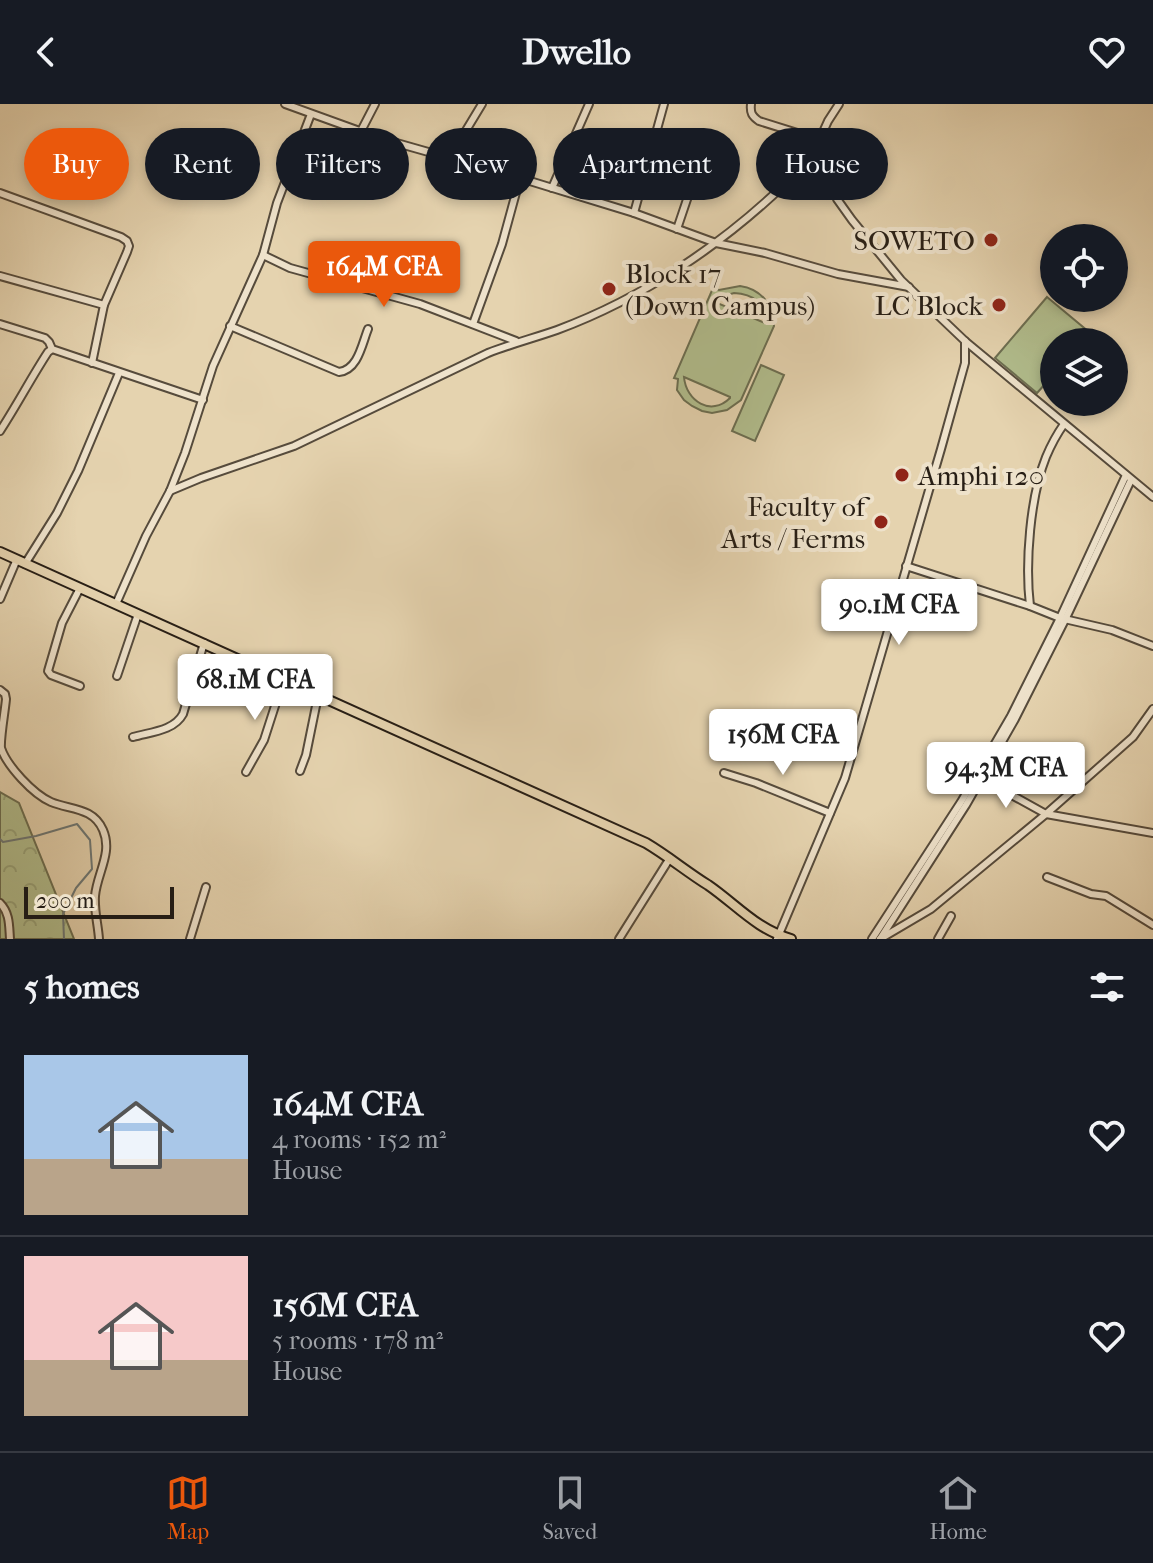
<!DOCTYPE html>
<meta charset="utf-8">
<style>
body{margin:0;font-family:"IM FELL French Canon",serif;background:#242831;color:#f1f3f6;height:100vh;display:flex;flex-direction:column;font-size:30px;white-space:nowrap}
*{box-sizing:border-box;margin:0}
p{font-size:26px;color:#9ea1a6}
.icon{flex:none;width:44px;height:44px;fill:none;stroke:currentColor;stroke-width:2;stroke-linecap:round;stroke-linejoin:round}
.map{position:relative;height:835px;overflow:hidden}
.drawer{display:flex;flex-direction:column;background:#171b24;flex:1}
.drawer>*{flex:none}
.hud{position:absolute;left:24px;top:24px;width:1106px;height:72px;display:flex;gap:16px}
.controls{position:absolute;left:1040px;top:120px;display:grid;gap:16px}
.controls a{display:grid;place-items:center;width:88px;height:88px;border-radius:50%;background:#171b24;box-shadow:0 4px 12px #0003;font-size:40px}
.scale{position:absolute;left:24px;bottom:20px;width:150px;box-sizing:border-box;padding-left:8px;border:4px solid #271e15;border-top:0;font-size:22px;line-height:28px;white-space:nowrap;color:#271e15;-webkit-text-stroke:6px #eee2cb;paint-order:stroke}
.price{position:absolute;translate:-50% -68px;padding:0 18px;border-radius:8px;background:#fff;color:#222;font-size:26px;line-height:52px;filter:drop-shadow(0 2px 4px #0008)}
.price::after{content:'';position:absolute;left:50%;top:48px;width:24px;height:18px;margin-left:-12px;background:inherit;clip-path:polygon(0 0,100% 0,50% 100%)}
.price.current{background:#ea580c;color:#fff}
ul{padding:0;list-style:none}
li{display:flex;align-items:center;gap:24px;height:200px;padding:0 24px}
li+li{border-top:2px solid #363941}
li span{display:grid;place-items:center;flex:none;width:224px;height:160px;border-radius:0px;color:#555}
li>.icon{margin-inline-start:auto}
span .icon{width:96px;height:96px;fill:#fffc;stroke-width:1}
li b{font-size:34px}
h2{display:flex;justify-content:space-between;align-items:center;height:96px;padding:0 24px;font-size:34px}
.chip{padding:0 28px;border-radius:36px;background:#171b24;box-shadow:0 4px 12px #0003;font-size:28px;line-height:72px}
.chip.current{background:#ea580c;color:#fff}
header{display:flex;justify-content:space-between;align-items:center;height:104px;padding:0 24px;background:#171b24;font-size:36px;font-weight:700}
.menu{display:flex;justify-content:space-around;align-items:center;height:112px;border-top:2px solid #363941;background:#171b24;font-size:22px;color:#9ea1a6}
.menu a{display:grid;justify-items:center;gap:4px}
.menu .current{color:#ea580c}
.map>svg:first-child{display:block}
.forest{fill:url(#forest-crowns);stroke:#6c6e51;stroke-width:2}
.park{fill:#b1bd8d;stroke:#6c6e51;stroke-width:2;fill-rule:evenodd}
.lines{fill:none;stroke-linecap:round;stroke-linejoin:round}
.stream{stroke:#6d7876;stroke-width:2}
.minor-casing{stroke:#564b3c;stroke-width:10}
.highway-casing{stroke:#271e15;stroke-width:12}
.minor{stroke:#eee2cb;stroke-width:6}
.highway{stroke:#e5d3af;stroke-width:8}
.poi-dot{fill:#8f2418;stroke:#eee2cb;stroke-width:3}
.labels{text-anchor:middle;stroke-width:8;stroke-linejoin:round;paint-order:stroke}
.poi-label{font-size:28px;fill:#271e15;stroke:#eee2cb;text-anchor:end}
</style>
<header><svg class="icon" aria-label="back" viewBox="0 0 24 24"><path d="M15 5l-7 7 7 7"/></svg>Dwello<svg class="icon" aria-label="heart" viewBox="0 0 24 24"><path d="M12 20l-8-8c-3-5 5-10 8-4 3-6 11-1 8 4z"/></svg></header>
<div class="map">
<svg width="1153" height="835" viewBox="0 0 1153 835">
<defs>
<pattern id="forest-crowns" width="20" height="18" patternUnits="userSpaceOnUse" patternTransform="scale(2)"><rect width="20" height="18" fill="#b1bd8d"/><path d="M2 6a3 3 0 1 1 6 0M12 15a3 3 0 1 1 6 0" fill="none" stroke="#98a279"/></pattern>
</defs>
<rect width="100%" height="100%" fill="#e5d3af"/>
<filter id="stains"><feTurbulence type="fractalNoise" baseFrequency=".0025" numOctaves="4"/><feColorMatrix values="0 0 0 0 .2 0 0 0 0 .09 0 0 0 0 .02 0 0 0 .5 -.17"/></filter>
<radialGradient id="worn" r=".72"><stop offset=".6" stop-color="#630" stop-opacity="0"/><stop offset="1" stop-color="#630" stop-opacity=".3"/></radialGradient>
<path class="forest" d="M0 688 19 699 74 835H0Z"/>
<g class="park">
<path d="M740 182C761 185 774 201 774 222L741 296 727 306 712 309 702 307 692 302 684 296 677 286 678 275 674 274 713 184 719 186ZM734 189C753 190 766 199 765 219L717 199 724 192ZM684 273 730 293V294C711 313 686 297 684 273Z"/>
<path d="M1047 193 1089 228 1081 238H1054V270L1037 289 995 254Z"/>
<path d="M761 261 784 271 755 337 732 327Z"/>
</g>
<g class="lines">
<path class="stream" d="M0 735 3 738 36 732 77 720 90 736 92 765 76 784 63 810 64 835"/>
<g class="minor-casing">
<g id="minor">
<path d="M285 0 379 34 520 74 634 109 716 139 765 149 838 170 909 183"/>
<path d="M751 0C750 9 752 12 759 17L823 37"/>
<path d="M839 0 828 17 823 28V37L833 83 837 95 852 116 901 176 965 237 1153 393"/>
<path d="M361 27 375 0"/>
<path d="M452 54 456 43 482 0"/>
<path d="M552 84 589 0"/>
<path d="M0 89 121 133 127 137 129 142 127 148 104 201 92 259"/>
<path d="M583 93 597 56"/>
<path d="M634 109 664 0"/>
<path d="M677 125 703 48"/>
<path d="M263 151 290 164 420 200 516 237"/>
<path d="M0 172 104 201"/>
<path d="M0 220 45 234 49 238 52 245 203 296"/>
<path d="M473 220 502 140 520 74"/>
<path d="M230 222 339 268C358 266 362 240 368 225"/>
<path d="M0 327C17 301 31 274 48 248L52 245"/>
<path d="M170 387 201 374 294 342 488 249C511 240 534 234 557 226 643 194 722 141 787 78 800 65 811 50 823 37"/>
<path d="M25 460 57 409 78 367 119 269"/>
<path d="M906 462 1030 502 1060 514 1112 526 1153 542"/>
<path d="M80 484 62 519 48 567 51 571 80 582"/>
<path d="M0 495 17 455"/>
<path d="M116 500 146 432 170 387 185 349 213 262 263 151 277 99 311 10"/>
<path d="M1030 502C1025 459 1030 393 1046 353 1051 341 1057 330 1064 320"/>
<path d="M117 572 138 510"/>
<path d="M0 586 5 590 6 595C5 607 0 634 1 644 7 662 33 690 51 698 70 706 93 703 103 726 113 749 97 769 95 792 94 807 98 820 99 835"/>
<path d="M133 633C150 628 174 627 183 610L204 539"/>
<path d="M300 667 306 651 318 592"/>
<path d="M246 668 264 636 283 577"/>
<path d="M724 669 756 679 830 709"/>
<path d="M981 674 1046 710 1153 729"/>
<path d="M1047 773 1091 790 1106 792 1153 821"/>
<path d="M0 799C10 809 9 822 10 835"/>
<path d="M190 835 206 783"/>
<path d="M619 835 670 754"/>
<path d="M777 835 845 674 941 345 965 259V237"/>
<path d="M872 835 961 698 1011 612 1060 514 1126 371"/>
<path d="M880 835 966 701 1015 615 1065 516 1131 376"/>
<path d="M880 835 931 805 1046 710 1133 633 1153 605"/>
<path d="M938 835 951 812"/>
</g>
</g>
<g class="highway-casing">
<path id="highway" d="M0 448 646 739C668 752 687 768 708 781 737 801 756 825 791 835"/>
</g>
<use href="#minor" class="minor"/>
<use href="#highway" class="highway"/>
</g>
<g class="poi-dot">
<circle cx="991" cy="136" r="8"/>
<circle cx="609" cy="185" r="8"/>
<circle cx="999" cy="201" r="8"/>
<circle cx="902" cy="371" r="8"/>
<circle cx="881" cy="418" r="8"/>
</g>
<g class="labels">
<g class="poi-label">
<text x="975" y="146">SOWETO</text>
<text x="625" y="179" text-anchor="start">Block 17<tspan x="625" dy="32">(Down Campus)</tspan></text>
<text x="983" y="211">LC Block</text>
<text x="918" y="381" text-anchor="start">Amphi 120</text>
<text x="865" y="412">Faculty of<tspan x="865" dy="32">Arts / Ferms</tspan></text>
</g>
</g>
<rect width="100%" height="100%" filter="url(#stains)"/>
<rect width="100%" height="100%" fill="url(#worn)"/>
</svg>
<div class="controls">
<a><svg class="icon" aria-label="locate" viewBox="0 0 24 24"><circle cx="12" cy="12" r="6"/><path d="M12 2v4M12 18v4M2 12h4M18 12h4"/></svg></a>
<a><svg class="icon" aria-label="layers" viewBox="0 0 24 24"><path d="M12 4l9 5-9 5-9-5zM3 14l9 5 9-5"/></svg></a>
</div>
<div class="scale">200 m</div>
<b class="price current" style="left:384px;top:205px">164M CFA</b>
<b class="price" style="left:899px;top:543px">90.1M CFA</b>
<b class="price" style="left:255px;top:618px">68.1M CFA</b>
<b class="price" style="left:783px;top:673px">156M CFA</b>
<b class="price" style="left:1006px;top:706px">94.3M CFA</b>
<div class="hud">
<a class="chip current">Buy</a>
<a class="chip">Rent</a>
<a class="chip">Filters</a>
<a class="chip">New</a>
<a class="chip">Apartment</a>
<a class="chip">House</a>
</div>
</div>
<section class="drawer">
<h2>5 homes<svg class="icon" aria-label="filters" viewBox="0 0 24 24"><path d="M4 7h16M4 17h16"/><circle cx="9" cy="7" r="2"/><circle cx="15" cy="17" r="2"/></svg></h2>
<ul>
<li><span style="background:linear-gradient(#a9c7e8 65%,#b9a48a 0)"><svg class="icon" aria-label="home" viewBox="0 0 24 24"><path d="M3 11l9-7 9 7M6 9v11h12V9"/></svg></span><div><b>164M CFA</b><p>4 rooms · 152 m²</p><p>House</p></div><svg class="icon" aria-label="heart" viewBox="0 0 24 24"><path d="M12 20l-8-8c-3-5 5-10 8-4 3-6 11-1 8 4z"/></svg></li>
<li><span style="background:linear-gradient(#f6c9c9 65%,#b9a48a 0)"><svg class="icon" aria-label="home" viewBox="0 0 24 24"><path d="M3 11l9-7 9 7M6 9v11h12V9"/></svg></span><div><b>156M CFA</b><p>5 rooms · 178 m²</p><p>House</p></div><svg class="icon" aria-label="heart" viewBox="0 0 24 24"><path d="M12 20l-8-8c-3-5 5-10 8-4 3-6 11-1 8 4z"/></svg></li>
</ul>
</section>
<nav class="menu">
<a class="current"><svg class="icon" aria-label="map" viewBox="0 0 24 24"><path d="M3 6l6-2 6 2 6-2v14l-6 2-6-2-6 2zM9 4v14M15 6v14"/></svg>Map</a>
<a><svg class="icon" aria-label="saved" viewBox="0 0 24 24"><path d="M7 4h10v16l-5-4-5 4z"/></svg>Saved</a>
<a><svg class="icon" aria-label="home" viewBox="0 0 24 24"><path d="M3 11l9-7 9 7M6 9v11h12V9"/></svg>Home</a>
</nav>
